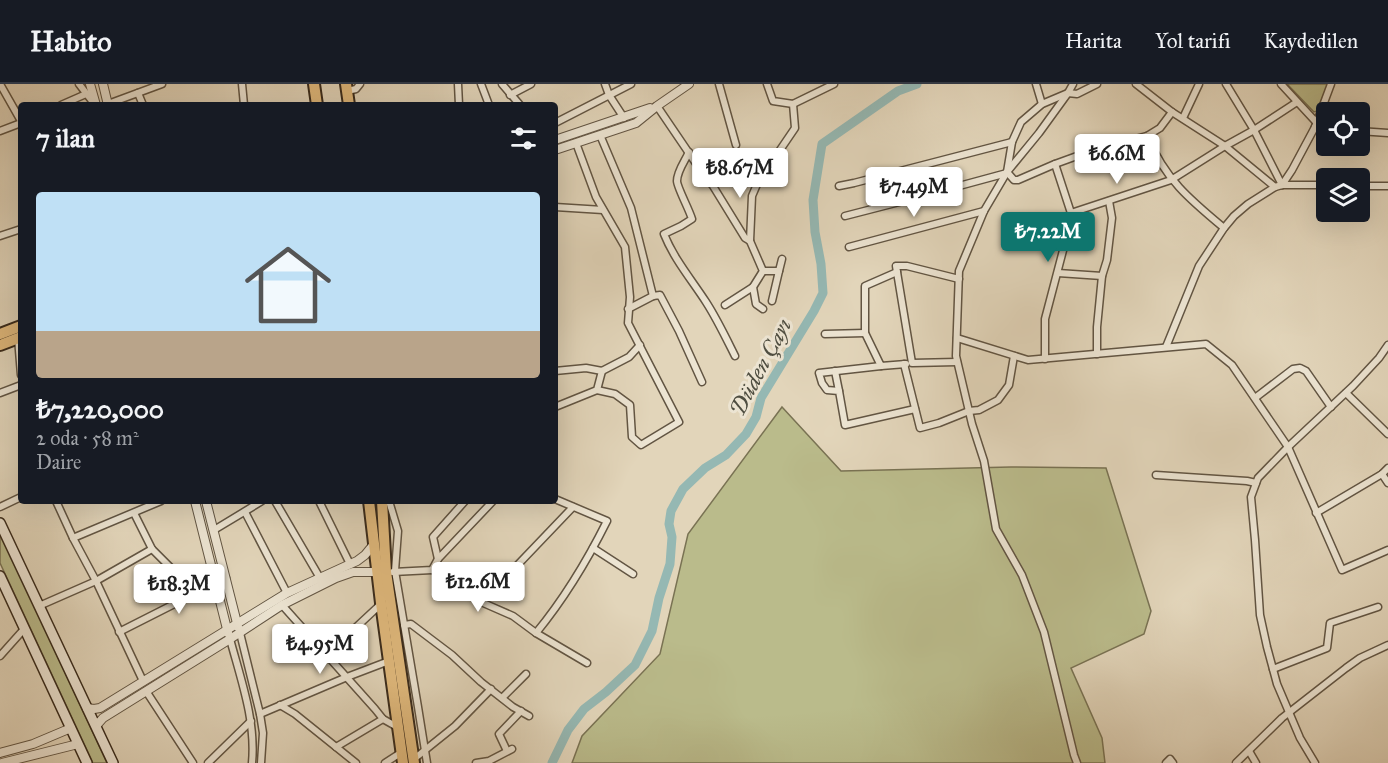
<!DOCTYPE html>
<html lang="tr">
<meta charset="utf-8">
<style>
body{margin:0;font-family:"IM FELL Great Primer",serif;background:#242831;color:#f1f3f6;height:100vh;display:flex;flex-direction:column;font-size:22px;white-space:nowrap}
*{box-sizing:border-box;margin:0}
p{font-size:20px;color:#9ea1a6}
.icon{flex:none;width:33px;height:33px;fill:none;stroke:currentColor;stroke-width:2;stroke-linecap:round;stroke-linejoin:round}
.map{position:relative;flex:1;overflow:hidden}
.panel{position:absolute;left:18px;top:18px;width:540px;height:402px;display:flex;flex-direction:column;background:#171b24;border-radius:6px;box-shadow:0 6px 24px #0002}
.panel>*{flex:none}
.fabs{position:absolute;left:1316px;top:18px;display:grid;gap:12px}
.fabs a{display:grid;place-items:center;width:54px;height:54px;border-radius:6px;background:#171b24;box-shadow:0 6px 24px #0002;font-size:30px}
.price{position:absolute;translate:-50% -51px;padding:0 14px;border-radius:6px;background:#fff;color:#222;font-size:20px;line-height:39px;filter:drop-shadow(0 2px 3px #0008)}
.price::after{content:'';position:absolute;left:50%;top:36px;width:18px;height:14px;margin-left:-9px;background:inherit;clip-path:polygon(0 0,100% 0,50% 100%)}
.price.active{background:#0f766e;color:#fff}
ul{padding:0;list-style:none}
li{display:grid;align-content:center;gap:12px;height:318px;padding:0 18px}
li span{display:grid;place-items:center;height:186px;border-radius:6px;color:#555}
li>.icon{margin-inline-start:auto}
span .icon{width:108px;height:108px;fill:#fffc;stroke-width:1}
li b{font-size:26px}
h2{display:flex;justify-content:space-between;align-items:center;height:72px;padding:0 18px;font-size:26px}
header{display:flex;align-items:center;gap:36px;box-sizing:border-box;height:84px;padding:0 30px;background:#171b24;border-bottom:2px solid #363941}
header strong{font-size:28px}
nav{display:flex;gap:33px;margin-inline-start:auto;font-size:21px}
.map>svg:first-child{display:block}
.green{fill:#babb8b;stroke:#797253;stroke-width:1.5}
.lines{fill:none;stroke-linecap:round;stroke-linejoin:round}
.river{stroke:#95b8b3;stroke-width:9}
.minor-casing{stroke:#625543;stroke-width:9}
.tertiary-casing{stroke:#625543;stroke-width:10}
.secondary-casing{stroke:#382a1b;stroke-width:12}
.primary-casing{stroke:#382a1b;stroke-width:14}
.minor{stroke:#ece4d2;stroke-width:6}
.tertiary{stroke:#ece4d2;stroke-width:8}
.secondary{stroke:#ece4d2;stroke-width:9}
.primary{stroke:#e1ba7d;stroke-width:10}
.labels{text-anchor:middle;stroke-width:6;stroke-linejoin:round;paint-order:stroke}
.water-label{font-size:22px;font-style:italic;fill:#4f4e41;stroke:#ece4d2}
</style>
<header>
<strong>Habito</strong>
<nav><a>Harita</a><a>Yol tarifi</a><a>Kaydedilen</a></nav>
</header>
<div class="map">
<svg width="1388" height="679" viewBox="0 0 1388 679">
<rect width="100%" height="100%" fill="#e2d5ba"/>
<filter id="stains"><feTurbulence type="fractalNoise" baseFrequency=".00333" numOctaves="4"/><feColorMatrix values="0 0 0 0 .2 0 0 0 0 .09 0 0 0 0 .02 0 0 0 .5 -.17"/></filter>
<radialGradient id="worn" r=".72"><stop offset=".6" stop-color="#630" stop-opacity="0"/><stop offset="1" stop-color="#630" stop-opacity=".3"/></radialGradient>
<g class="green">
<path d="M1287 0H1328L1317 27 1314 28Z"/>
<path d="M782 323 841 387 1011 383 1106 384 1151 527 1144 550 1071 584 1102 654 1105 679H572L582 652 660 570 688 450Z"/>
<path d="M0 448 107 679H93L0 479Z"/>
</g>
<g class="lines">
<path class="river" d="M552 679 568 646 584 625 606 608 635 581 652 547 659 514 670 480 672 453 669 440 671 427 683 405 705 384 726 371 746 350 756 333 761 314 814 227 823 209 821 180 815 148 813 116 822 60 898 7 917 0"/>
<g class="minor-casing">
<g id="minor">
<path d="M0 0 21 37"/>
<path d="M79 0 95 21"/>
<path d="M242 0 244 21"/>
<path d="M458 0 459 21"/>
<path d="M481 0 489 21"/>
<path d="M502 0 520 21"/>
<path d="M605 0 609 11 624 34"/>
<path d="M719 0 736 61"/>
<path d="M1036 0 1042 20"/>
<path d="M1073 0 1068 9 1039 49 1007 88 984 127 959 187 956 272 972 340 984 377 996 445 1022 491 1044 548 1074 671 1077 679"/>
<path d="M1136 0 1172 28 1225 62 1275 103"/>
<path d="M1226 0 1254 46 1282 101"/>
<path d="M1281 0 1316 38"/>
<path d="M347 7 356 5 360 0"/>
<path d="M138 9 143 21"/>
<path d="M510 11 531 0"/>
<path d="M108 20 162 0"/>
<path d="M793 20 834 0"/>
<path d="M61 21 86 10"/>
<path d="M657 22 695 78 713 102 745 154 750 157 752 112 764 84 778 69 795 44 793 20 773 17 767 0"/>
<path d="M1183 34 1199 0"/>
<path d="M555 39 631 0"/>
<path d="M1315 43 1326 44"/>
<path d="M0 47 21 39"/>
<path d="M1359 47 1388 49"/>
<path d="M600 51 631 124 653 212 660 211 679 247 702 298"/>
<path d="M1147 52C1165 95 1189 115 1224 144"/>
<path d="M576 59 596 113 625 163 630 213 628 239 679 338 641 361 632 353 630 321 615 310 597 306"/>
<path d="M689 68C685 77 677 87 677 97 677 103 689 125 692 135L681 142 664 150C674 175 691 195 706 218 717 235 726 254 735 272"/>
<path d="M1007 88 1014 96H1018L1055 80 1099 64 1147 52 1160 44 1172 28"/>
<path d="M1007 88 1012 58 1021 38 1042 20 1068 9 1077 10 1097 0"/>
<path d="M1282 101 1292 86 1315 43 1331 0"/>
<path d="M839 102 854 99 1012 58"/>
<path d="M1359 102H1388"/>
<path d="M555 123 603 126"/>
<path d="M1071 129 1171 96 1225 62 1254 46 1297 18"/>
<path d="M845 132 911 115 1007 89"/>
<path d="M0 152 21 145"/>
<path d="M750 157 763 187 753 203 756 220 763 225"/>
<path d="M849 163 984 127"/>
<path d="M763 187H779L772 217"/>
<path d="M779 187 782 175"/>
<path d="M897 188 865 202V249L881 282 906 280"/>
<path d="M1058 189 1102 192"/>
<path d="M725 221 753 203"/>
<path d="M628 225 653 212"/>
<path d="M825 250 865 249"/>
<path d="M18 254 21 291"/>
<path d="M957 254 1028 276 1206 260 1232 281 1288 363 1342 486 1388 466"/>
<path d="M1166 263 1199 182 1224 144 1234 132 1248 120 1275 103 1282 101H1326"/>
<path d="M1097 270V243L1102 192 1107 176 1112 134 1109 117"/>
<path d="M1045 275V235L1066 155 1071 129 1055 80"/>
<path d="M957 278 912 279 896 182H907L959 195"/>
<path d="M904 280 920 344 939 339 969 327 979 326 998 316 1009 301 1014 272"/>
<path d="M881 282 819 289 822 299 827 306 839 307 845 341 915 325"/>
<path d="M555 287 586 284 602 287 629 273 640 261"/>
<path d="M835 287 839 307"/>
<path d="M0 309 21 301"/>
<path d="M1346 309 1388 350"/>
<path d="M1255 314 1293 285 1300 284 1306 287 1331 323"/>
<path d="M555 323 597 306 602 287"/>
<path d="M1382 390 1388 399"/>
<path d="M1156 391 1247 397 1256 399"/>
<path d="M555 415 607 437C587 477 564 515 536 549L587 579"/>
<path d="M56 417 73 454 96 497 143 597"/>
<path d="M275 417 320 494"/>
<path d="M319 417 350 480"/>
<path d="M389 417 398 447 395 487 418 623 427 679"/>
<path d="M0 423 21 413"/>
<path d="M245 428 287 509"/>
<path d="M134 429 152 465 196 509"/>
<path d="M1316 429 1382 390 1388 384"/>
<path d="M214 446 262 417"/>
<path d="M73 454 161 417"/>
<path d="M593 464 633 490"/>
<path d="M438 475 433 453 465 417"/>
<path d="M432 486 448 490 481 518 513 532 536 549"/>
<path d="M393 488 432 486 438 475 493 417"/>
<path d="M476 514 510 489 573 423"/>
<path d="M282 521 375 625 383 635 399 644"/>
<path d="M39 522 96 497 152 465"/>
<path d="M404 541 411 540 452 571 481 598 513 623 529 632"/>
<path d="M352 547 381 520"/>
<path d="M119 548 196 509 216 501 226 494"/>
<path d="M240 549 260 630 263 649 261 679"/>
<path d="M230 555C241 596 256 637 252 679"/>
<path d="M0 572 25 544"/>
<path d="M1273 585 1327 564 1330 539 1378 523"/>
<path d="M146 607 193 679"/>
<path d="M502 614 526 590"/>
<path d="M280 621 295 630 356 679"/>
<path d="M260 630 347 593 389 577"/>
<path d="M336 663 383 635"/>
<path d="M507 667 499 650 521 627"/>
<path d="M1249 667 1256 679"/>
<path d="M414 675 455 642 491 605"/>
<path d="M208 679 251 637"/>
<path d="M385 679 402 668"/>
<path d="M476 679 489 677 512 665"/>
<path d="M1166 679 1170 675 1173 679"/>
<path d="M1236 679 1282 634 1346 584 1360 574 1388 561"/>
<path d="M1315 679 1300 654 1277 600 1267 563 1260 531 1255 456 1251 413 1258 394 1288 363 1353 302 1379 274 1388 261"/>
</g>
</g>
<g class="tertiary-casing">
<g id="tertiary">
<path d="M90 0 96 21"/>
<path d="M103 0 108 21"/>
<path d="M555 56 650 24"/>
<path d="M555 66 636 39 657 22 689 0"/>
<path d="M195 417 228 549"/>
<path d="M206 417 238 543"/>
<path d="M87 624 94 625 100 624 287 509 357 477 365 471 374 460"/>
<path d="M96 642 103 634 230 555 282 521 336 494 353 488H378"/>
<path d="M0 669 33 660 71 644"/>
<path d="M2 679 78 660"/>
</g>
</g>
<g class="secondary-casing">
<g id="secondary">
<path d="M0 439 113 679"/>
<path d="M0 492 87 679"/>
</g>
</g>
<g class="primary-casing">
<g id="primary">
<path d="M314 0 317 21"/>
<path d="M346 0 349 21"/>
<path d="M0 250 21 242"/>
<path d="M0 261 21 253"/>
<path d="M369 417 381 519 403 679"/>
<path d="M382 417 386 488 414 679"/>
</g>
</g>
<use href="#minor" class="minor"/>
<use href="#tertiary" class="tertiary"/>
<use href="#secondary" class="secondary"/>
<use href="#primary" class="primary"/>
</g>
<g class="labels">
<g class="water-label">
<text transform="translate(760 283) rotate(-62)" y="8">Düden Çayı</text>
</g>
</g>
<rect width="100%" height="100%" filter="url(#stains)"/>
<rect width="100%" height="100%" fill="url(#worn)"/>
</svg>
<div class="fabs">
<a><svg class="icon" aria-label="locate" viewBox="0 0 24 24"><circle cx="12" cy="12" r="6"/><path d="M12 2v4M12 18v4M2 12h4M18 12h4"/></svg></a>
<a><svg class="icon" aria-label="layers" viewBox="0 0 24 24"><path d="M12 4l9 5-9 5-9-5zM3 14l9 5 9-5"/></svg></a>
</div>
<b class="price" style="left:1117px;top:101px">₺6.6M</b>
<b class="price" style="left:740px;top:115px">₺8.67M</b>
<b class="price" style="left:914px;top:134px">₺7.49M</b>
<b class="price active" style="left:1048px;top:179px">₺7.22M</b>
<b class="price" style="left:478px;top:529px">₺12.6M</b>
<b class="price" style="left:179px;top:531px">₺18.3M</b>
<b class="price" style="left:320px;top:591px">₺4.95M</b>
<section class="panel">
<h2>7 ilan<svg class="icon" aria-label="filters" viewBox="0 0 24 24"><path d="M4 7h16M4 17h16"/><circle cx="9" cy="7" r="2"/><circle cx="15" cy="17" r="2"/></svg></h2>
<ul>
<li><span style="background:linear-gradient(#bfe0f5 75%,#b9a48a 0)"><svg class="icon" aria-label="home" viewBox="0 0 24 24"><path d="M3 11l9-7 9 7M6 9v11h12V9"/></svg></span><div><b>₺7,220,000</b><p>2 oda · 58 m²</p><p>Daire</p></div></li>
</ul>
</section>
</div>
